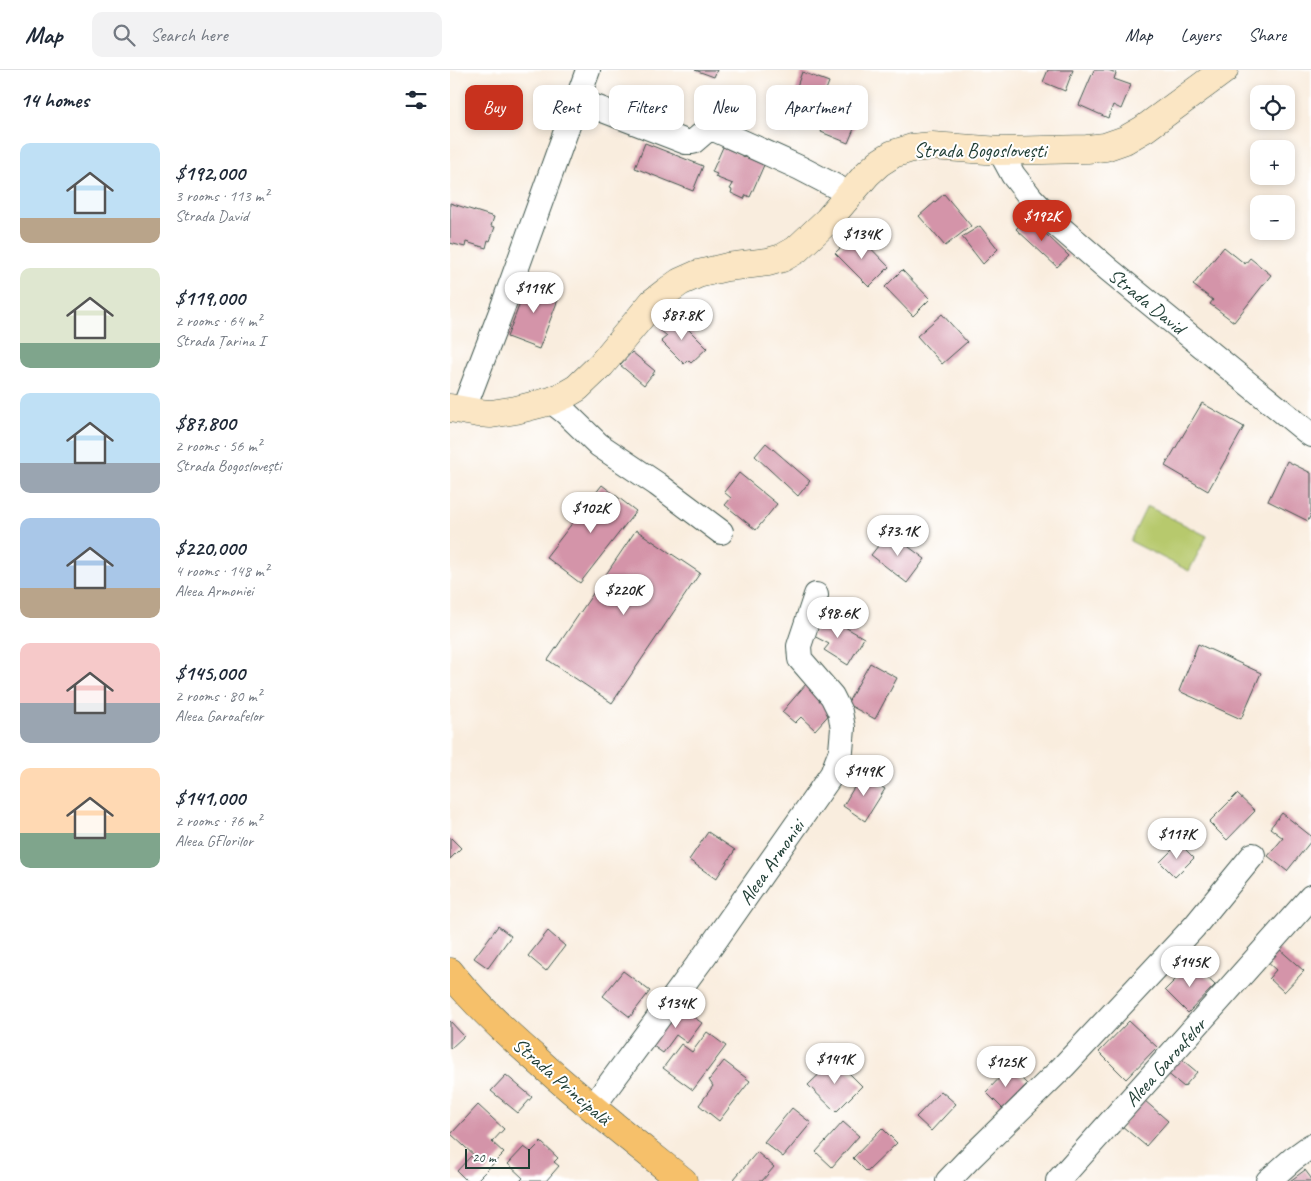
<!DOCTYPE html>
<meta charset="utf-8">
<style>
body{margin:0;font-family:Caveat,sans-serif;background:#f2f2f3;color:#1f2937;height:100vh;display:flex;flex-direction:column;font-size:19px;white-space:nowrap}
*{box-sizing:border-box;margin:0}
p{font-size:16px;color:#747a83}
.icon{flex:none;width:28px;height:28px;fill:none;stroke:currentColor;stroke-width:2;stroke-linecap:round;stroke-linejoin:round}
.map{position:relative;flex:1;overflow:hidden}
.details{display:flex;flex-direction:column;background:#fff;width:450px}
.details>*{flex:none}
.hud{position:absolute;left:15px;top:15px;width:475px;height:45px;display:flex;gap:10px}
.buttons{position:absolute;left:800px;top:15px;display:grid;gap:10px}
.buttons a{display:grid;place-items:center;width:45px;height:45px;border-radius:10px;background:#fff;box-shadow:0 2px 8px #0003;font-size:25px}
.scale{position:absolute;left:15px;bottom:12px;width:65px;box-sizing:border-box;padding-left:5px;border:2px solid #1f3d34;border-top:0;font-size:14px;line-height:18px;white-space:nowrap;color:#1f3d34;-webkit-text-stroke:4px #fff;paint-order:stroke}
.price{position:absolute;translate:-50% -42px;padding:0 11px;border-radius:18px;background:#fff;color:#222;font-size:16px;line-height:32px;filter:drop-shadow(0 1px 2px #0008)}
.price::after{content:'';position:absolute;left:50%;top:30px;width:15px;height:11px;margin-left:-8px;background:inherit;clip-path:polygon(0 0,100% 0,50% 100%)}
.price.current{background:#c8321e;color:#fff}
ul{padding:0;list-style:none}
li{display:flex;align-items:center;gap:15px;height:125px;padding:0 20px}
li span{display:grid;place-items:center;flex:none;width:140px;height:100px;border-radius:10px;color:#555}
li>.icon{margin-inline-start:auto}
span .icon{width:60px;height:60px;fill:#fffc;stroke-width:1}
li b{font-size:21px}
h2{display:flex;justify-content:space-between;align-items:center;height:60px;padding:0 20px;font-size:21px}
.chip{padding:0 18px;border-radius:10px;background:#fff;box-shadow:0 2px 8px #0003;font-size:18px;line-height:45px}
.chip.current{background:#c8321e;color:#fff}
header{display:flex;align-items:center;gap:30px;box-sizing:border-box;height:70px;padding:0 25px;background:#fff;border-bottom:1px solid #e0e1e3}
header strong{font-size:24px}
nav{display:flex;gap:28px;margin-inline-start:auto;font-size:18px}
.search{width:350px;height:45px;background:#f2f2f3;display:flex;align-items:center;gap:12px;box-sizing:border-box;padding:0 18px;border-radius:10px;color:#747a83;font-size:19px}
main{display:flex;flex:1;min-height:0}
.map>svg:first-child{display:block}
.pitch{fill:#b7c96d;stroke:#6b8350}
.building{fill:#d494a9}
.lines{fill:none;stroke-linecap:round;stroke-linejoin:round}
.street-casing{stroke:#40574e;stroke-width:26}
.secondary-casing{stroke:#40574e;stroke-width:29}
.primary-casing{stroke:#40574e;stroke-width:29}
.street{stroke:#fff;stroke-width:24}
.secondary{stroke:#fbe6c4;stroke-width:28}
.primary{stroke:#f6c06b;stroke-width:28}
.labels{text-anchor:middle;stroke-width:4;stroke-linejoin:round;paint-order:stroke}
.street-label{font-size:20px;fill:#1f3d34;stroke:#fff}
</style>
<header>
<strong>Map</strong>
<div class="search"><svg class="icon" aria-label="search" viewBox="0 0 24 24"><circle cx="10" cy="10" r="6"/><path d="M15 15l6 6"/></svg>Search here</div>
<nav><a>Map</a><a>Layers</a><a>Share</a></nav>
</header>
<main>
<section class="details">
<h2>14 homes<svg class="icon" aria-label="filters" viewBox="0 0 24 24"><path d="M4 7h16M4 17h16"/><circle cx="9" cy="7" r="2"/><circle cx="15" cy="17" r="2"/></svg></h2>
<ul>
<li><span style="background:linear-gradient(#bfe0f5 75%,#b9a48a 0)"><svg class="icon" aria-label="home" viewBox="0 0 24 24"><path d="M3 11l9-7 9 7M6 9v11h12V9"/></svg></span><div><b>$192,000</b><p>3 rooms · 113 m²</p><p>Strada David</p></div></li>
<li><span style="background:linear-gradient(#dfe7d0 75%,#7fa58c 0)"><svg class="icon" aria-label="home" viewBox="0 0 24 24"><path d="M3 11l9-7 9 7M6 9v11h12V9"/></svg></span><div><b>$119,000</b><p>2 rooms · 64 m²</p><p>Strada Țarina I</p></div></li>
<li><span style="background:linear-gradient(#bfe0f5 70%,#9aa5b1 0)"><svg class="icon" aria-label="home" viewBox="0 0 24 24"><path d="M3 11l9-7 9 7M6 9v11h12V9"/></svg></span><div><b>$87,800</b><p>2 rooms · 56 m²</p><p>Strada Bogoslovești</p></div></li>
<li><span style="background:linear-gradient(#a9c7e8 70%,#b9a48a 0)"><svg class="icon" aria-label="home" viewBox="0 0 24 24"><path d="M3 11l9-7 9 7M6 9v11h12V9"/></svg></span><div><b>$220,000</b><p>4 rooms · 148 m²</p><p>Aleea Armoniei</p></div></li>
<li><span style="background:linear-gradient(#f6c9c9 60%,#9aa5b1 0)"><svg class="icon" aria-label="home" viewBox="0 0 24 24"><path d="M3 11l9-7 9 7M6 9v11h12V9"/></svg></span><div><b>$145,000</b><p>2 rooms · 80 m²</p><p>Aleea Garoafelor</p></div></li>
<li><span style="background:linear-gradient(#ffd9b3 65%,#7fa58c 0)"><svg class="icon" aria-label="home" viewBox="0 0 24 24"><path d="M3 11l9-7 9 7M6 9v11h12V9"/></svg></span><div><b>$141,000</b><p>2 rooms · 76 m²</p><p>Aleea GFlorilor</p></div></li>
</ul>
</section>
<div class="map">
<svg width="861" height="1111" viewBox="0 0 861 1111">
<rect width="100%" height="100%" fill="#fff"/>
<filter id="ink" filterUnits="userSpaceOnUse"><feTurbulence type="fractalNoise" baseFrequency=".02" numOctaves="2"/><feDisplacementMap in="SourceGraphic" scale="10" xChannelSelector="R" yChannelSelector="G"/><feConvolveMatrix kernelMatrix="1 2 1 2 8 2 1 2 1" color-interpolation-filters="sRGB"/></filter>
<filter id="wash" filterUnits="userSpaceOnUse"><feTurbulence type="fractalNoise" baseFrequency=".0096" numOctaves="4" result="noise"/><feDisplacementMap in="SourceGraphic" scale="20" xChannelSelector="R" yChannelSelector="G"/><feGaussianBlur stdDeviation="1.12" result="paint"/><feColorMatrix in="noise" values="0 0 0 0 0 0 0 0 0 0 0 0 0 0 0 0 0 1.4 0 .05"/><feComposite in="paint" operator="in"/></filter>
<g filter="url(#wash)">
<rect width="100%" height="100%" fill="#f9edde"/>
<path class="pitch" d="M697 436 757 466 739 501 680 471Z"/>
<g id="blocks">
<g class="building">
<path d="M245 0H267L264 7Z"/>
<path d="M598 0H623L615 21 593 12Z"/>
<path d="M644 0H658L666 3 664 9 681 15 671 39 663 35 658 48 629 35Z"/>
<path d="M352 2 379 12 366 46 340 36Z"/>
<path d="M385 29 412 40 398 73 371 62Z"/>
<path d="M195 73 253 96 243 121 185 98Z"/>
<path d="M273 77 314 95 300 127 296 125 294 129 281 123 282 120 280 119 283 114 265 107 267 104 262 102Z"/>
<path d="M494 124 521 156 495 176 469 146Z"/>
<path d="M0 133 44 147 41 156 45 157 40 171 38 170 36 178 16 172 15 177 0 173Z"/>
<path d="M578 147 619 186 607 197 566 159Z"/>
<path d="M530 156 548 179 533 194 512 167Z"/>
<path d="M406 163 439 197 419 217 385 183Z"/>
<path d="M774 177 795 194 800 188 821 205 784 252 760 234 763 230 743 215Z"/>
<path d="M452 200 480 229 463 246 435 217Z"/>
<path d="M79 210 111 222 89 279 57 267Z"/>
<path d="M492 244 517 272 492 294 467 266Z"/>
<path d="M225 246 257 278 241 293 238 290 234 294 211 271 217 266 210 260Z"/>
<path d="M182 282 205 301 194 315 170 295Z"/>
<path d="M752 333 794 357 758 421 715 396Z"/>
<path d="M316 373 360 411 348 426 305 386Z"/>
<path d="M837 391 861 403V444L858 451 818 431Z"/>
<path d="M289 403 327 434 306 460 275 435 281 428 274 422Z"/>
<path d="M152 415 186 441 130 513 96 487Z"/>
<path d="M186 460 250 503 162 633 98 590Z"/>
<path d="M439 462 475 489 457 513 421 485Z"/>
<path d="M374 545 414 568 398 595 374 580 379 574 362 565Z"/>
<path d="M748 574 811 603 791 649 729 621Z"/>
<path d="M420 593 447 608 425 649 397 634Z"/>
<path d="M356 614 384 639 365 660 351 647 345 653 332 642Z"/>
<path d="M412 704 435 719 415 751 393 736Z"/>
<path d="M787 724 805 741 777 770 759 752Z"/>
<path d="M832 743 861 766V771L837 801 818 786 833 768 820 758Z"/>
<path d="M258 762 285 780 266 809 239 790Z"/>
<path d="M0 767 11 778 0 789Z"/>
<path d="M729 773 744 788 725 807 710 792Z"/>
<path d="M48 856 61 866 38 898 24 888Z"/>
<path d="M98 861 115 876 96 901 78 886Z"/>
<path d="M828 878 854 901 834 922 819 908 826 900 816 891Z"/>
<path d="M742 893 765 915 738 943 715 920Z"/>
<path d="M173 901 200 921 180 947 153 926Z"/>
<path d="M227 935 252 953 237 973 226 965 213 983 199 973Z"/>
<path d="M0 951 14 966 0 979Z"/>
<path d="M679 951 707 977 676 1009 649 982Z"/>
<path d="M257 962 276 976 243 1020 213 998 231 974 242 982Z"/>
<path d="M729 987 747 1002 734 1017 716 1002Z"/>
<path d="M385 989 412 1016 386 1042 358 1015Z"/>
<path d="M274 991 300 1011 269 1051 249 1035 263 1016 259 1010Z"/>
<path d="M560 997 577 1014 553 1039 536 1022Z"/>
<path d="M56 1005 82 1027 68 1043 41 1021Z"/>
<path d="M491 1021 506 1034 481 1061 466 1047Z"/>
<path d="M694 1030 718 1051 696 1076 672 1056Z"/>
<path d="M28 1035 54 1059 42 1072 54 1083 26 1111H17L7 1101 21 1086 25 1090 27 1088 1 1064Z"/>
<path d="M342 1038 361 1053 333 1087 314 1072Z"/>
<path d="M393 1052 409 1066 382 1097 366 1082Z"/>
<path d="M432 1058 447 1073 417 1102 403 1088Z"/>
<path d="M91 1072 108 1088 104 1092 109 1096 96 1111H70L73 1108 58 1094 74 1077 81 1082Z"/>
<path d="M307 1082 324 1097 312 1111H286L284 1109Z"/>
<path d="M855 1100 861 1108V1111H840Z"/>
</g>
</g>
</g>
<g filter="url(#ink)">
<use href="#blocks" fill-opacity="0" stroke="#40574e" stroke-width="1"/>
<g class="lines">
<g class="street-casing">
<g id="street">
<path d="M127 30 236 72H243L257 60H266L350 98 400 124"/>
<path d="M550 81 563 105 581 128 606 154 658 199 861 365"/>
<path d="M101 331 115 342 149 375 207 414 271 462"/>
<path d="M13 341 52 239 138 0"/>
<path d="M142 1038 255 885 382 704 391 681 393 658 390 642 382 626 350 589 349 576 366 525"/>
<path d="M498 1111 518 1090 613 997 744 857 803 785"/>
<path d="M608 1111 861 827"/>
<path d="M818 1111 843 1089 861 1076"/>
</g>
</g>
<g class="secondary-casing">
<path id="secondary" d="M0 338 28 343 41 344 66 340 101 331 115 325 127 318 151 295 203 232 216 222 230 212 248 204 277 197 318 192 332 188 346 180 378 150 417 104 429 93 443 84 462 78 482 76 550 81 637 79 655 77 675 70 694 59 774 0"/>
</g>
<g class="primary-casing">
<path id="primary" d="M0 902C25 934 55 962 86 989 133 1032 183 1071 233 1111"/>
</g>
<use href="#street" class="street"/>
<use href="#secondary" class="secondary"/>
<use href="#primary" class="primary"/>
</g>
</g>
<g class="labels">
<g class="street-label">
<text x="530" y="87">Strada Bogoslovești</text>
<text transform="translate(697 231) rotate(39)" y="7">Strada David</text>
<text transform="translate(321 792) rotate(-55)" y="7">Aleea Armoniei</text>
<text transform="translate(715 992) rotate(-48)" y="7">Aleea Garoafelor</text>
<text transform="translate(112 1011) rotate(41)" y="7">Strada Principală</text>
</g>
</g>
</svg>
<div class="buttons">
<a><svg class="icon" aria-label="locate" viewBox="0 0 24 24"><circle cx="12" cy="12" r="6"/><path d="M12 2v4M12 18v4M2 12h4M18 12h4"/></svg></a>
<a>+</a>
<a>−</a>
</div>
<div class="scale">20 m</div>
<b class="price current" style="left:592px;top:172px">$192K</b>
<b class="price" style="left:412px;top:190px">$134K</b>
<b class="price" style="left:84px;top:244px">$119K</b>
<b class="price" style="left:232px;top:271px">$87.8K</b>
<b class="price" style="left:141px;top:464px">$102K</b>
<b class="price" style="left:448px;top:487px">$73.1K</b>
<b class="price" style="left:174px;top:546px">$220K</b>
<b class="price" style="left:388px;top:569px">$98.6K</b>
<b class="price" style="left:414px;top:727px">$149K</b>
<b class="price" style="left:727px;top:790px">$117K</b>
<b class="price" style="left:740px;top:918px">$145K</b>
<b class="price" style="left:226px;top:959px">$134K</b>
<b class="price" style="left:385px;top:1015px">$141K</b>
<b class="price" style="left:556px;top:1018px">$125K</b>
<div class="hud">
<a class="chip current">Buy</a>
<a class="chip">Rent</a>
<a class="chip">Filters</a>
<a class="chip">New</a>
<a class="chip">Apartment</a>
</div>
</div>
</main>
